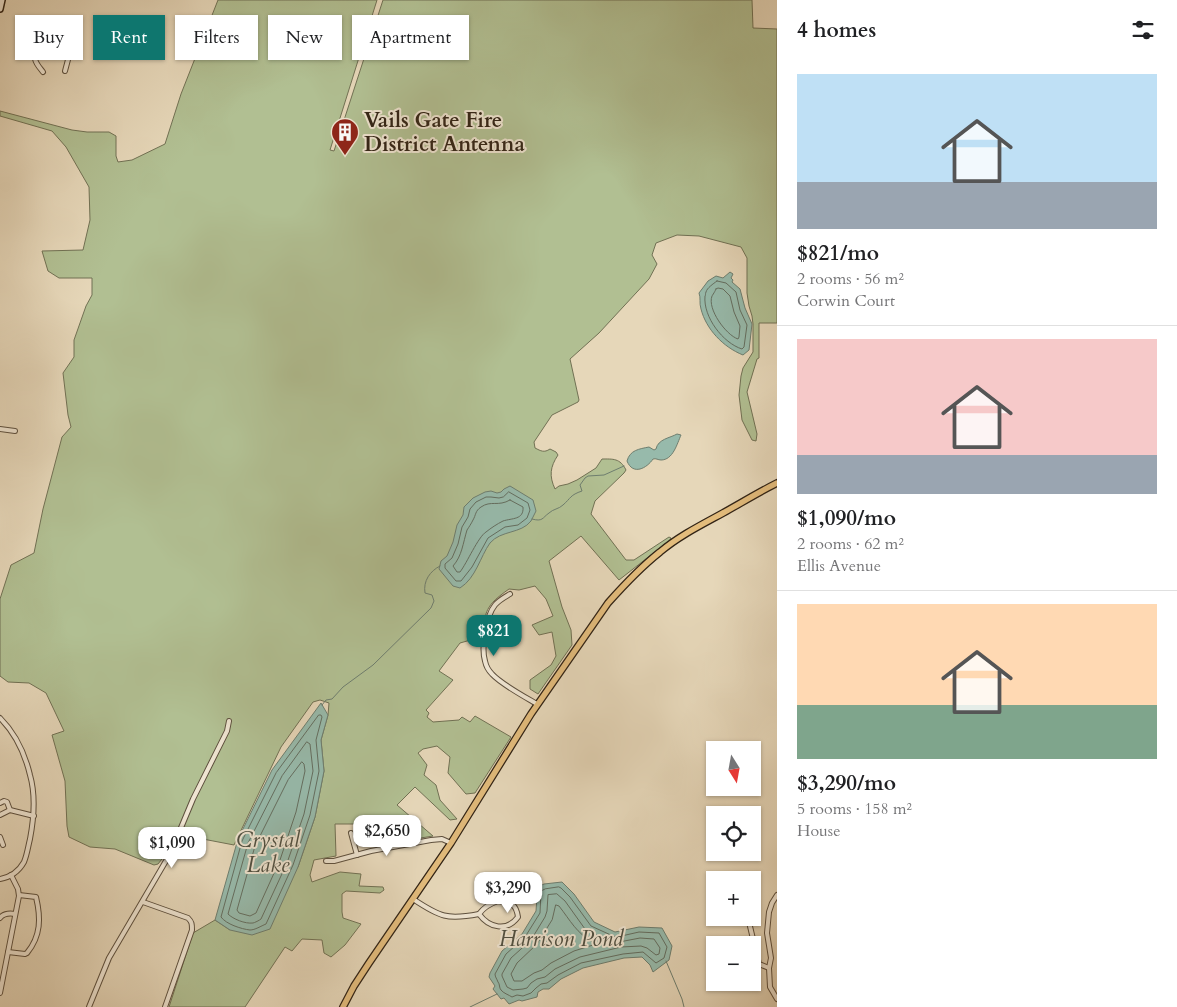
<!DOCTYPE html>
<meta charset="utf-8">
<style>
body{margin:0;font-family:Cardo,serif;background:#f2f2f2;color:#202124;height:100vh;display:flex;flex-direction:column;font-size:19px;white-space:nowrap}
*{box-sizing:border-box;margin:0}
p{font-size:16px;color:#757577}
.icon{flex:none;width:28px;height:28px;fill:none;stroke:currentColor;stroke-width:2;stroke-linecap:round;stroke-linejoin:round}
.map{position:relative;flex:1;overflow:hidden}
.sheet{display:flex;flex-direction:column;background:#fff;width:400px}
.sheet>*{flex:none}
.guide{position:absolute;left:15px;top:15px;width:475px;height:45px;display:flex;gap:10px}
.needle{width:32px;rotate:169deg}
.fabs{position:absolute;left:706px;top:741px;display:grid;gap:10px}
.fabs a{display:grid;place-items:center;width:55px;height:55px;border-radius:0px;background:#fff;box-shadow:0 1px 4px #0004;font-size:25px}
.price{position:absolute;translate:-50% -42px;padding:0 11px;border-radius:10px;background:#fff;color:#222;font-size:16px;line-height:32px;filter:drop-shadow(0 1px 2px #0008)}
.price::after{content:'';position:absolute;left:50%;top:30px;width:15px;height:11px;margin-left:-8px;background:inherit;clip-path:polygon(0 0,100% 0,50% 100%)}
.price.selected{background:#0f766e;color:#fff}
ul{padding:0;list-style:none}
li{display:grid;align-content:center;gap:10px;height:265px;padding:0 20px}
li+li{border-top:1px solid #e0e0e0}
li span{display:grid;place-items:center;height:155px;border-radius:0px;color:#555}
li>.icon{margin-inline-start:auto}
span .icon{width:90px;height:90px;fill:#fffc;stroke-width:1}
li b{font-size:21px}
h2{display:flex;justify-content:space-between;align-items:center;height:60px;padding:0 20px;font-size:21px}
.chip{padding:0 18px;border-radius:0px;background:#fff;box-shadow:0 1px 4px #0004;font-size:18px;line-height:45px}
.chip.selected{background:#0f766e;color:#fff}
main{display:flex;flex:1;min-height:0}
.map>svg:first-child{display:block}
.green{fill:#b1bf92;stroke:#717154}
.water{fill:#97baab;stroke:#6e7e6f}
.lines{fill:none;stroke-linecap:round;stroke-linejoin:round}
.shore{stroke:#646e60;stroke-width:1}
.stream{stroke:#6e7e6f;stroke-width:1}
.street-casing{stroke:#5e503e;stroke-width:6}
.secondary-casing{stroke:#312315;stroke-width:8}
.primary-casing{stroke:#312315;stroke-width:8}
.street{stroke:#efe5d2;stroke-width:4}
.secondary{stroke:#efe5d2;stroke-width:5}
.primary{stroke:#e3bc7c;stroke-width:5.5}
.labels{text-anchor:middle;stroke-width:4;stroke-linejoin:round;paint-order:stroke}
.poi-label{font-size:21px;font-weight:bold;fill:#312315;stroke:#efe5d2;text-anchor:start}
.water-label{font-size:22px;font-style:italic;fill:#505042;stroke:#efe5d2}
</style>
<main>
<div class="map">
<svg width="777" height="1007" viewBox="0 0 777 1007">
<rect width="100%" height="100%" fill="#e6d7b9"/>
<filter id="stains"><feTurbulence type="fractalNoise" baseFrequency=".004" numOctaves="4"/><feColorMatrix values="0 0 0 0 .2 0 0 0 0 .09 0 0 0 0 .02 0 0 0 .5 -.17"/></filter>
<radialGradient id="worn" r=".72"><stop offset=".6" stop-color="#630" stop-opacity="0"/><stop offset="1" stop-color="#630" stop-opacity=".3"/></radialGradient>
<path class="green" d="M218 0H377L330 150 334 151 383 0H752L753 28 777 29V323H759V358L757 359 747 392 757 434 756 441 752 440 742 420 739 395 741 376 743 368 753 352V324L752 316 749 306 747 293V258L741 247 699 236 677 235 656 243 652 255 657 264 649 279 599 333 570 359 579 400 578 402 552 415 534 442 535 448C541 451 544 453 550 449L556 452 558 455C550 467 549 476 555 489L559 486 568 484 577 480 596 468 602 459C613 459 620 458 626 470L624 473 595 501 591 514 626 560H634L669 537 671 538 670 540 619 580 581 536 549 561 562 607 571 630 572 645 538 694 530 689V680L551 665 556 656 552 632 539 635 532 625 553 616 546 599 535 586 519 590 509 589C485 606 486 610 481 637L460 643 439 671 453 680 426 710 429 713 427 717 433 722 459 720 462 717 470 722 475 716 511 737 475 793 466 794 448 773 450 757 437 746 423 749 418 753 427 765 424 775 436 785 440 800 457 819 450 820 415 787 397 805 433 836 396 842 366 824H335L336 856 314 860 310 875 312 882 340 872 361 874 359 886 383 887 384 890 380 893 346 891 342 894V912L343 918 361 924 345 945 331 957 324 953 322 940 302 939 292 951 285 947 245 1007H169L193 933 215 920 230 930 298 867 315 817 324 771 321 740 328 715 329 703 320 700 313 702 281 747 234 845 156 830 150 847 154 853 162 859 158 864 154 865 115 849 90 847 69 837 67 826 65 781 52 735 64 731 46 693 29 683 8 682 0 676V599L11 565 34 553 43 509 62 437 71 427 68 415 63 373 74 357V340L86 306 92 295V278H59L48 271 42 251 83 250 90 220 89 187 66 147 52 131 0 116V111L72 130 87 132H109L116 136V156L118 162 132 160 165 144 181 94Z"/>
<g class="water">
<path d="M730 272 733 274 731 278 733 280 732 282 740 289 745 308 752 324 749 350 743 355C723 347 706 329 701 309 699 303 701 298 699 293L708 281 716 276 723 278Z"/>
<path d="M677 434 681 435C677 444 673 460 661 460 658 460 656 458 653 459 647 468 633 476 627 461 630 450 639 449 649 447L654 450 656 449C658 439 670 438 677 434Z"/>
<path d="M510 486 533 500 536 511C534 514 533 518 531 521 521 534 501 530 490 543 480 557 476 578 460 588L453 586 439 569 441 561 447 556 453 542 457 525 463 515 464 507 473 498 485 492 491 491 497 493 501 492 504 489Z"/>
<path d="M321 703 328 715 321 740 324 771 315 817 298 867 270 929 252 935 230 930 215 920 238 839 272 770Z"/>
<path d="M562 882 574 894 594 922 615 932 639 927 662 928 672 946 669 960 653 972 650 965 642 957 624 958 583 968 561 979 549 989H543L538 992 537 997 522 1001 519 1000 509 1004 504 998 501 999 493 989 495 986 489 977 490 973 502 951 522 934 536 911 537 896 533 889 544 884Z"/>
</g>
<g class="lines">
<g class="shore">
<path d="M717 281 726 283 736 292 740 310 747 325 744 347 742 349C723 343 703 317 705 296 706 295 705 294 706 292 707 288 713 284 717 281Z"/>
<path d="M716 289 718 288 723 289 730 296 734 312 740 326 739 337 738 339C726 335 707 309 712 296 712 296 716 290 716 289Z"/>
<path d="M509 492 528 503 530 510 527 518 518 525 505 527 488 538 472 567 461 581H456L445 568V564L452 558 458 544 462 527 468 517 470 509 476 502 486 497H491L499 498 503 497Z"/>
<path d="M510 500 523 507C524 520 512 518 503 521 497 524 491 528 486 532 478 537 467 563 460 572H457L453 566C462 556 463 543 467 530 469 527 471 524 473 520 476 515 475 511 481 507 491 500 498 507 510 500Z"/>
<path d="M319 715H321L322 717 316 740 319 771 310 815 293 865 266 924C261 926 255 930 250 930 241 929 226 924 221 917L242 841 276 773Z"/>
<path d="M307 742 310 744 313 771 304 814 287 863 261 919C260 920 254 923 253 923 245 924 233 919 228 914L248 843 282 776Z"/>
<path d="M302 762 304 764 305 771 296 812 280 860 256 913 250 916 239 913 237 910 255 846 288 780Z"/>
<path d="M559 887 561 888 570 897 591 926 613 936 617 937 639 932 659 933 667 947 664 958 656 963 643 952 623 954 581 963 558 975 547 983 541 984 536 988 531 993 523 996 517 995 512 997C509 995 503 993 501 990 499 988 500 984 498 982 497 979 495 977 495 974L506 954 525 937 540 913 541 891 545 889Z"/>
<path d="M557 894 565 901 585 929 590 932 614 943 640 938 654 939 660 948 659 954 656 955 647 948 641 946 621 947 580 957 555 969 545 977 537 979 531 983 527 988 523 989 513 990 507 987 502 976V974L511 958 531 940 545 917 547 911 548 895Z"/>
<path d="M556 905 559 906C570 920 577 934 593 942V945L574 951 551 963 542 970 534 973 522 981H514L511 974 517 963 537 944 552 920Z"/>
</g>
<g class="stream">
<path d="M532 519C543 522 542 518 549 513 553 509 559 509 563 505 571 498 570 495 582 491L580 485 585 478 588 476 604 475 624 466"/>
<path d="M322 705 326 700 332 699 343 687 373 665 431 608 434 601 432 595 425 593C423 581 430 571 440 566"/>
<path d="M666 961 682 999 684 1007"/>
<path d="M470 1007 497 994"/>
</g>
<g class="street-casing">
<g id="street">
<path d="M43 72C40 68 36 64 35 59 34 52 43 25 48 21 58 14 74 26 74 37L65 71"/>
<path d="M0 429 15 431"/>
<path d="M510 594C505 597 499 600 495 605 486 616 481 648 485 661 486 666 489 671 492 674 501 684 525 697 537 704"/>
<path d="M0 718C15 733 25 754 30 775 36 796 34 818 30 839 28 847 27 855 24 862 19 871 11 877 0 879"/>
<path d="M0 803 4 801 7 802 10 810"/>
<path d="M0 815 10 810 34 816"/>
<path d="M351 833 357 855"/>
<path d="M0 837 3 845"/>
<path d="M326 861H334L371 851 431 840 442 839 451 843"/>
<path d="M777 895 772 903 769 912 767 933 771 958 769 968 770 987 777 999"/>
<path d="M413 899C440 917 447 920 479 914"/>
<path d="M498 901C511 903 516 903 518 917 507 932 489 928 479 914 484 907 489 904 498 901Z"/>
<path d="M143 902 188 918C192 922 192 924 192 930L165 1007"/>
<path d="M0 918C4 913 9 913 15 914"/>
<path d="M748 918 759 964 769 968"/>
<path d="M8 952 25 954 27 953C41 936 41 918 36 897L19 895"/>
<path d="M0 993 19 896 18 889 11 875"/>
<path d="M89 1007 109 958 170 854 193 799 227 731 229 721"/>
</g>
</g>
<g class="secondary-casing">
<path id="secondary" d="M0 9 2 0"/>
</g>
<g class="primary-casing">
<path id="primary" d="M343 1007 354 986 369 963 451 843 531 714 608 603C624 585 641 567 660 552 679 536 701 525 723 513 741 503 759 492 777 483"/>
</g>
<use href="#street" class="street"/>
<use href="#secondary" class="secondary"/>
<use href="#primary" class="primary"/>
</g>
<defs>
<g id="building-pin" transform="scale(1.4375)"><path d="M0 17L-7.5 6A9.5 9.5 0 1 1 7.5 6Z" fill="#8f2418" stroke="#efe5d2"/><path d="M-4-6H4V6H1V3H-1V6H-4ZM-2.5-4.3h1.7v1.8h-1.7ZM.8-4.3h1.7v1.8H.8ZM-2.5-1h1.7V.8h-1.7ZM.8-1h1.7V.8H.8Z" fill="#fff"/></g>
</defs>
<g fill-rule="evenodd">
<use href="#building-pin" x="345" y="132"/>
</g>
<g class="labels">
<g class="poi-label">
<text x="364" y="127">Vails Gate Fire<tspan x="364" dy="24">District Antenna</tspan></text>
</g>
<g class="water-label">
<text x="268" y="847">Crystal<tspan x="268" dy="25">Lake</tspan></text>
<text x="561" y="946">Harrison Pond</text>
</g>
</g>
<rect width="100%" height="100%" filter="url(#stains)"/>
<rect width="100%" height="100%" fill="url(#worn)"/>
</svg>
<div class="fabs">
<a><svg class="needle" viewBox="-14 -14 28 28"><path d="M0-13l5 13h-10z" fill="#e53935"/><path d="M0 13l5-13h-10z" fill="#757577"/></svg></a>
<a><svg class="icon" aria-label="locate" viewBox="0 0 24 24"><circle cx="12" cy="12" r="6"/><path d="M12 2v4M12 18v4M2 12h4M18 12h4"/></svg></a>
<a>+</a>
<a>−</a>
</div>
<b class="price selected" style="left:494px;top:657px">$821</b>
<b class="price" style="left:387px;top:857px">$2,650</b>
<b class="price" style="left:172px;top:869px">$1,090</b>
<b class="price" style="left:508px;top:914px">$3,290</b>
<div class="guide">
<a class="chip">Buy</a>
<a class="chip selected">Rent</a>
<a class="chip">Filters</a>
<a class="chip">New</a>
<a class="chip">Apartment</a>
</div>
</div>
<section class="sheet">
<h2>4 homes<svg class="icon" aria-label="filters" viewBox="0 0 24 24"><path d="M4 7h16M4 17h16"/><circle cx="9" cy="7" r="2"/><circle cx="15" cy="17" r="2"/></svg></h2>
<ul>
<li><span style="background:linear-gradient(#bfe0f5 70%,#9aa5b1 0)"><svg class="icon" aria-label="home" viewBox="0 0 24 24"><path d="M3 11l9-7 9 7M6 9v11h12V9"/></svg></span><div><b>$821/mo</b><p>2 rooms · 56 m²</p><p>Corwin Court</p></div></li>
<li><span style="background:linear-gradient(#f6c9c9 75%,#9aa5b1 0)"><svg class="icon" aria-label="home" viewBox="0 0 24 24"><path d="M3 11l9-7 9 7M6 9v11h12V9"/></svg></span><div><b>$1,090/mo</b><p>2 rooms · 62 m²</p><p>Ellis Avenue</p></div></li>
<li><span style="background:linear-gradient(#ffd9b3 65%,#7fa58c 0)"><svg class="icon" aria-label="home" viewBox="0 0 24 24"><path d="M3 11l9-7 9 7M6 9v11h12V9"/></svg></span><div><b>$3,290/mo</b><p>5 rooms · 158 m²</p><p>House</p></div></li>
</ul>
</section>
</main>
